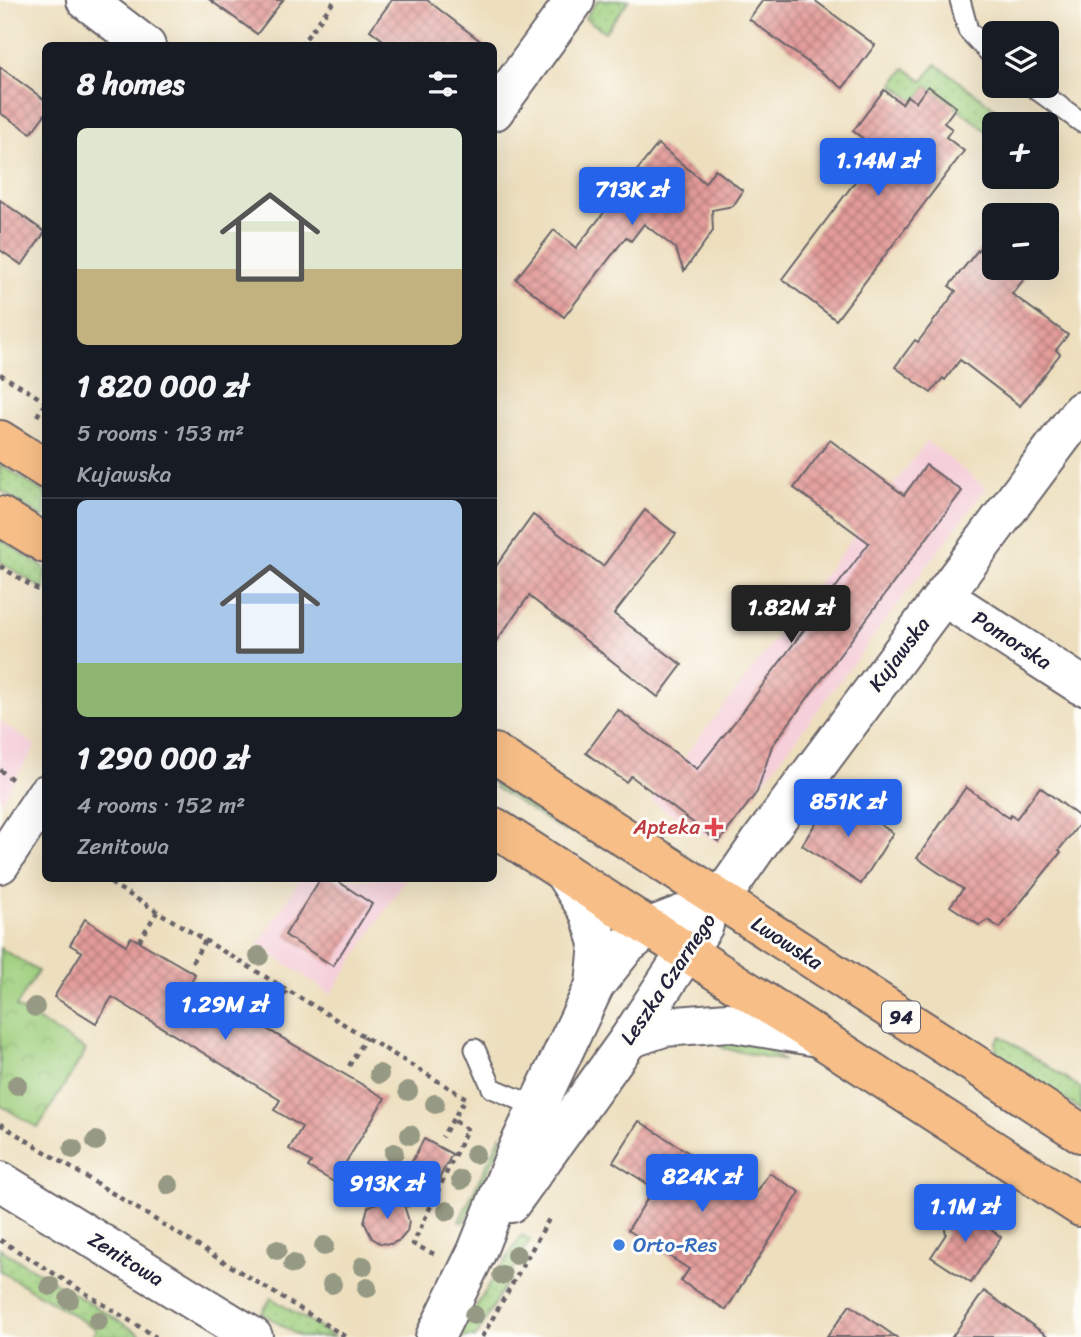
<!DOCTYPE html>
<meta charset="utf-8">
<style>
body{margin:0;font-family:Sriracha,sans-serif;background:#242831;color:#f1f3f6;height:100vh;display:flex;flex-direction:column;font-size:26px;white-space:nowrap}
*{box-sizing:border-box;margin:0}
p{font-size:23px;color:#9ea1a6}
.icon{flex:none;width:38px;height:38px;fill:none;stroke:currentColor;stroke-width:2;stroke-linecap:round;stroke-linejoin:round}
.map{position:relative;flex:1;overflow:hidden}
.side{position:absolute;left:42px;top:42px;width:455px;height:840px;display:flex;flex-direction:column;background:#171b24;border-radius:10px;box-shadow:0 7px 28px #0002}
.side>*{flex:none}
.controls{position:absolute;left:982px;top:21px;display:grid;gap:14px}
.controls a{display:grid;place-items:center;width:77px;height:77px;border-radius:10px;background:#171b24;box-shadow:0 7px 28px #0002;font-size:35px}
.price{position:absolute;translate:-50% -60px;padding:0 16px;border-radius:7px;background:#2563eb;color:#fff;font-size:23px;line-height:46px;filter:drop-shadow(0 2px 4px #0008)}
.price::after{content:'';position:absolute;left:50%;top:42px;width:21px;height:16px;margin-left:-10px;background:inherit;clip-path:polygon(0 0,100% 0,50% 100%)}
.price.selected{background:#222;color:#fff}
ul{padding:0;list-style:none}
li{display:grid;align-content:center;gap:14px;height:371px;padding:0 35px}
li+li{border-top:2px solid #363941}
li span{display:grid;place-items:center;height:217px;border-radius:10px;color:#555}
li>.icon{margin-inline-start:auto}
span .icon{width:126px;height:126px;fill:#fffc;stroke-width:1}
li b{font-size:30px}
h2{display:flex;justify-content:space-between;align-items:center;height:84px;padding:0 35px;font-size:30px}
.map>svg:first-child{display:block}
.built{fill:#f5cfda}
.grass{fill:url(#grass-dots);stroke:#60785c;stroke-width:2}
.park{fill:url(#park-crowns);stroke:#60785c;stroke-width:2}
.building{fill:url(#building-cross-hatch)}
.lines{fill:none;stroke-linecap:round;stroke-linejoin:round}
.service-casing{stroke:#696469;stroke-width:23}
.minor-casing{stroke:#696469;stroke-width:42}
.tertiary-casing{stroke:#696469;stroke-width:42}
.primary-casing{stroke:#696469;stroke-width:42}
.path{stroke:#696469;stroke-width:4.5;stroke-dasharray:5 5;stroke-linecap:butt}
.service{stroke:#fff;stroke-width:19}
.minor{stroke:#fff;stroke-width:38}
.tertiary{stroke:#fff;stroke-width:38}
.primary{stroke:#f7be87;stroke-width:38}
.tree{fill:#969983}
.health-dot{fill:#e0444e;stroke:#fdfcf7;stroke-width:2.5}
.shop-dot{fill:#3f7fe0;stroke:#fdfcf7;stroke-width:2.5}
.labels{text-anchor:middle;stroke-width:6;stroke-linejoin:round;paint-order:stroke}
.shield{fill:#fdfcf7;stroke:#646373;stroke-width:2}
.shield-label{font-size:19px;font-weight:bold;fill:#22223b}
.street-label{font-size:21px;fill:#22223b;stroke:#fdfcf7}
.health-label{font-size:21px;fill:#be3a42;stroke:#fdfcf7;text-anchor:end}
.shop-label{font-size:21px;fill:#366cbe;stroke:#fdfcf7;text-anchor:start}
</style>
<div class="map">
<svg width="1081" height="1337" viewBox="0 0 1081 1337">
<defs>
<pattern id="grass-dots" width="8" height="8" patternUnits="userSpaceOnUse" patternTransform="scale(1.75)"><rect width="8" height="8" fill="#9fcf7e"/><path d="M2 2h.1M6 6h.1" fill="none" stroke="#89b16e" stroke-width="1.8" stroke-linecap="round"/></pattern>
<pattern id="park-crowns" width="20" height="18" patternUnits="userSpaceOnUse" patternTransform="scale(1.75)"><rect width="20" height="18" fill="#9fcf7e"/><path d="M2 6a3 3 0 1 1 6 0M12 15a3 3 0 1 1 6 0" fill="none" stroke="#89b16e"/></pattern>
<pattern id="building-cross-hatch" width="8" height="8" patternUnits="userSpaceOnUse" patternTransform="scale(1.75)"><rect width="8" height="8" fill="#e39c9a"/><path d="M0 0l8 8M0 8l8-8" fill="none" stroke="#b87f7f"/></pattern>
</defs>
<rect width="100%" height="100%" fill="#fdfcf7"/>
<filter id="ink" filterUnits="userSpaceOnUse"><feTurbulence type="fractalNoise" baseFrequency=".0143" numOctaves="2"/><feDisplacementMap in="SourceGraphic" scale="14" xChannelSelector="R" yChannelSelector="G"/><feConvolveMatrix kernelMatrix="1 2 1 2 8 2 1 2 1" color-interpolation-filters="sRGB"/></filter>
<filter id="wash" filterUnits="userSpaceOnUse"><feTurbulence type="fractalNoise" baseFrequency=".00686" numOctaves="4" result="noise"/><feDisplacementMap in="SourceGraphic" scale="28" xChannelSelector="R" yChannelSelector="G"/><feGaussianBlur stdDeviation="1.57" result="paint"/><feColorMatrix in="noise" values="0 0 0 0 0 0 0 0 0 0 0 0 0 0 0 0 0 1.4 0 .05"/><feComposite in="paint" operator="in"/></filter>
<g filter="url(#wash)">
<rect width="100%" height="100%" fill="#eddfbe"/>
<g class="built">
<path d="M927 441 986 488 717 843 651 801Z"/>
<path d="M0 721 36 746 0 804Z"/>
<path d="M300 879H406L331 994 258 945Z"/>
</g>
<g class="grass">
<path d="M598 0H629L605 32 585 18Z"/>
<path d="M936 64 1016 124H994V137L928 86 916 102 893 85 905 68 923 81Z"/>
<path d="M0 464 45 493V519L0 490Z"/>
<path d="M0 539 45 568 44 590 0 561Z"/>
<path d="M494 777 570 825 565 832 494 787Z"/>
<path d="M708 1035 764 1047 784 1061 723 1048Z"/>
<path d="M1001 1036 1081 1088V1110L996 1055V1042Z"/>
<path d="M501 1135 503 1140 464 1223 459 1221Z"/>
<path d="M522 1235 530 1240 476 1337H456Z"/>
<path d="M0 1248 2 1250 145 1337H92L96 1329 0 1271Z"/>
<path d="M271 1298 334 1337H300L262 1313Z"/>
</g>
<path class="park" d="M0 948 38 971 16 1007 86 1050 38 1128 0 1105Z"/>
<g id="blocks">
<g class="building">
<path d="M210 0H283L257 34Z"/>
<path d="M392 0H427L487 46H391L370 30Z"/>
<path d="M763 0H814L875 45 843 88 749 19Z"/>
<path d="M0 67 46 101V113L31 133 0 113Z"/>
<path d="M928 86 956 107 944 123 952 129 946 137 964 151 836 320 782 279 869 163 856 154 866 141 853 131 884 90 902 104 907 96 916 102Z"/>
<path d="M658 144 705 183 715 169 743 191 733 206 712 210 713 231 684 271 675 248 644 224 631 241 626 237 564 317 516 279 554 230 576 248Z"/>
<path d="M0 200 45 232 22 265 0 250Z"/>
<path d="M994 230V268H1033L1012 294 1068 335 1056 350 1060 354 1020 406 960 360 945 380 943 378 931 393 895 367 915 340 918 342 956 291 949 286Z"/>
<path d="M830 440 904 495 926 465 962 491 772 746 757 792 719 842 631 776 626 782 586 753 618 710 697 769 741 714 869 543 794 488Z"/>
<path d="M645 510 676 534 614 614 682 665 658 697 529 596 494 644V569L533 515 603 566Z"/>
<path d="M966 787 1009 818 1011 815 1016 819 1040 787 1081 818V822L1059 850 1061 852 1000 928 988 920 979 925 950 906 963 889 917 858Z"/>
<path d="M834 794 893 833 861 884 802 845Z"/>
<path d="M321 878H333L372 904 333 966 285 935Z"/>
<path d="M85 919 126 945 131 937 195 974 190 984 385 1098 334 1182 308 1167 311 1162 289 1149 302 1127 274 1110 280 1100 112 997 96 1023 54 997 82 952 70 945Z"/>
<path d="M639 1121 755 1195 769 1173 800 1192 726 1310 681 1281 689 1269 628 1230 654 1188 613 1162Z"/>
<path d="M424 1139 452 1154 439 1179 411 1163Z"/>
<path d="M402 1199 409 1221 407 1232 400 1240 391 1244 380 1243 372 1238 364 1222 368 1207 380 1201Z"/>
<path d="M959 1210 970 1214 1001 1237 971 1283 931 1257 946 1234 942 1214Z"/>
<path d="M984 1291 1049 1337H952Z"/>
<path d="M850 1305 896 1337H827Z"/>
</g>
</g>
</g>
<g filter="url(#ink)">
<use href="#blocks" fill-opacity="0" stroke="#696469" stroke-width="2"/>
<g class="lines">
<g class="service-casing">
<g id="service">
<path d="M960 0 968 30 994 58"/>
<path d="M1032 86 1081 122"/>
<path d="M475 1049 492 1088 537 1107"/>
</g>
</g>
<g class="minor-casing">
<g id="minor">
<path d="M86 0 146 46"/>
<path d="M494 111 575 0"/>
<path d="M943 596 1081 685"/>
<path d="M0 864 46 794"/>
<path d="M720 900 763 838 1081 411"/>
<path d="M0 1181 253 1337"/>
</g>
</g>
<g class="tertiary-casing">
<g id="tertiary">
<path d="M562 870 589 912 599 943 595 985"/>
<path d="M629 1039 664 1027 728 1022 818 1037"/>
<path d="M511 1203 629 1039 704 925"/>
<path d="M435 1337 477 1251 518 1148 595 985 626 946 650 927 720 900"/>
</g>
</g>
<g class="primary-casing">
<g id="primary">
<path d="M0 440 46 469"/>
<path d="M0 516 46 544"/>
<path d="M494 753 1081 1133"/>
<path d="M494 827 1081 1207"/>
</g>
</g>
<g class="path">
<path d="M300 46 335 0"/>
<path d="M0 374 46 402"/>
<path d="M37 416 46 402"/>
<path d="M0 566 46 595"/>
<path d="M0 770 13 780"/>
<path d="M102 878 466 1098 442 1137"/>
<path d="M139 941 157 912"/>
<path d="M192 962 205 941"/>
<path d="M274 1013 287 990"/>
<path d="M349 1066 366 1037"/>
<path d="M0 1124 346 1337"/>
<path d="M0 1240 156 1337"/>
<path d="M434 1254 413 1244 467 1129 453 1120"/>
<path d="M482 1337 549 1219"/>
</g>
<use href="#service" class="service"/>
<use href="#minor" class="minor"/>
<use href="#tertiary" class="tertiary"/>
<use href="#primary" class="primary"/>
</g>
<g class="tree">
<circle cx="259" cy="956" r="10"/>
<circle cx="35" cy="1007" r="10"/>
<circle cx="379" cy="1074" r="10"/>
<circle cx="17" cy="1085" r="10"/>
<circle cx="408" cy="1091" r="10"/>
<circle cx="435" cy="1104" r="10"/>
<circle cx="410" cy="1135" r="10"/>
<circle cx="96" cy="1141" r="10"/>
<circle cx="73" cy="1149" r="10"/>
<circle cx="394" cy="1153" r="10"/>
<circle cx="475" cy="1154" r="10"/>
<circle cx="461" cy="1180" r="10"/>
<circle cx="169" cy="1185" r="10"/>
<circle cx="406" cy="1198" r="10"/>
<circle cx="447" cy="1211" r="10"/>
<circle cx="324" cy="1246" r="10"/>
<circle cx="277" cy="1250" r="10"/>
<circle cx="516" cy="1255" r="10"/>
<circle cx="293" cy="1264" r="10"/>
<circle cx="363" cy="1266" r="10"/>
<circle cx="502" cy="1275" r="10"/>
<circle cx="332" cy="1284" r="10"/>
<circle cx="50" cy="1286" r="10"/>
<circle cx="367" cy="1288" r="10"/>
<circle cx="69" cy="1299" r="10"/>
<circle cx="474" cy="1315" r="10"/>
<circle cx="98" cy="1321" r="10"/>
</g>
</g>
<path class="health-dot" d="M710.5 816.5h7v7h7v7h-7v7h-7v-7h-7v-7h7z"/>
<circle class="shop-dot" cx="619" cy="1245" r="7"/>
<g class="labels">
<rect class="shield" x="882" y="1001.5" width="38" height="31" rx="5"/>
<g class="shield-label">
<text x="901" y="1024">94</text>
</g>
<g class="street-label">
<text transform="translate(1012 640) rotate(33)" y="7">Pomorska</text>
<text transform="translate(899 654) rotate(-53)" y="7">Kujawska</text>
<text transform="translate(787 943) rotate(33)" y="7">Lwowska</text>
<text transform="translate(668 979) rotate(-56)" y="7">Leszka Czarnego</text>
<text transform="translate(126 1259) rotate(32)" y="7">Zenitowa</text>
</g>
<g class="health-label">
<text x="700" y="834">Apteka</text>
</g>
<g class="shop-label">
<text x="633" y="1252">Orto-Res</text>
</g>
</g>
</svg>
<div class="controls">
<a><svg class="icon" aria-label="layers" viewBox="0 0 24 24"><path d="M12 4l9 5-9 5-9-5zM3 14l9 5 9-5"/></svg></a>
<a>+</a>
<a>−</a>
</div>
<b class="price" style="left:878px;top:198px">1.14M zł</b>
<b class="price" style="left:632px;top:227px">713K zł</b>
<b class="price selected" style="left:791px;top:645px">1.82M zł</b>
<b class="price" style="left:848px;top:839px">851K zł</b>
<b class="price" style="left:225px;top:1042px">1.29M zł</b>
<b class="price" style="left:702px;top:1214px">824K zł</b>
<b class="price" style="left:387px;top:1221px">913K zł</b>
<b class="price" style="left:965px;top:1244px">1.1M zł</b>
<section class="side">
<h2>8 homes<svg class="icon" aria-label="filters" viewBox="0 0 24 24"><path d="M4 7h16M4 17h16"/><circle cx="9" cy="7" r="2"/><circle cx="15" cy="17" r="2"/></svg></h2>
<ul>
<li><span style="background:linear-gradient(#dfe7d0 65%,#c2b280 0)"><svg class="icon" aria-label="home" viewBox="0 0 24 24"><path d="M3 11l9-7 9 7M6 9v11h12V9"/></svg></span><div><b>1 820 000 zł</b><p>5 rooms · 153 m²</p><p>Kujawska</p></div></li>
<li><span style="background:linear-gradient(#a9c7e8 75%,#8fb573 0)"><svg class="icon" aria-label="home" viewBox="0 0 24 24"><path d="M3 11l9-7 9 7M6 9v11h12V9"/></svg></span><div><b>1 290 000 zł</b><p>4 rooms · 152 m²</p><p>Zenitowa</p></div></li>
</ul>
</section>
</div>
